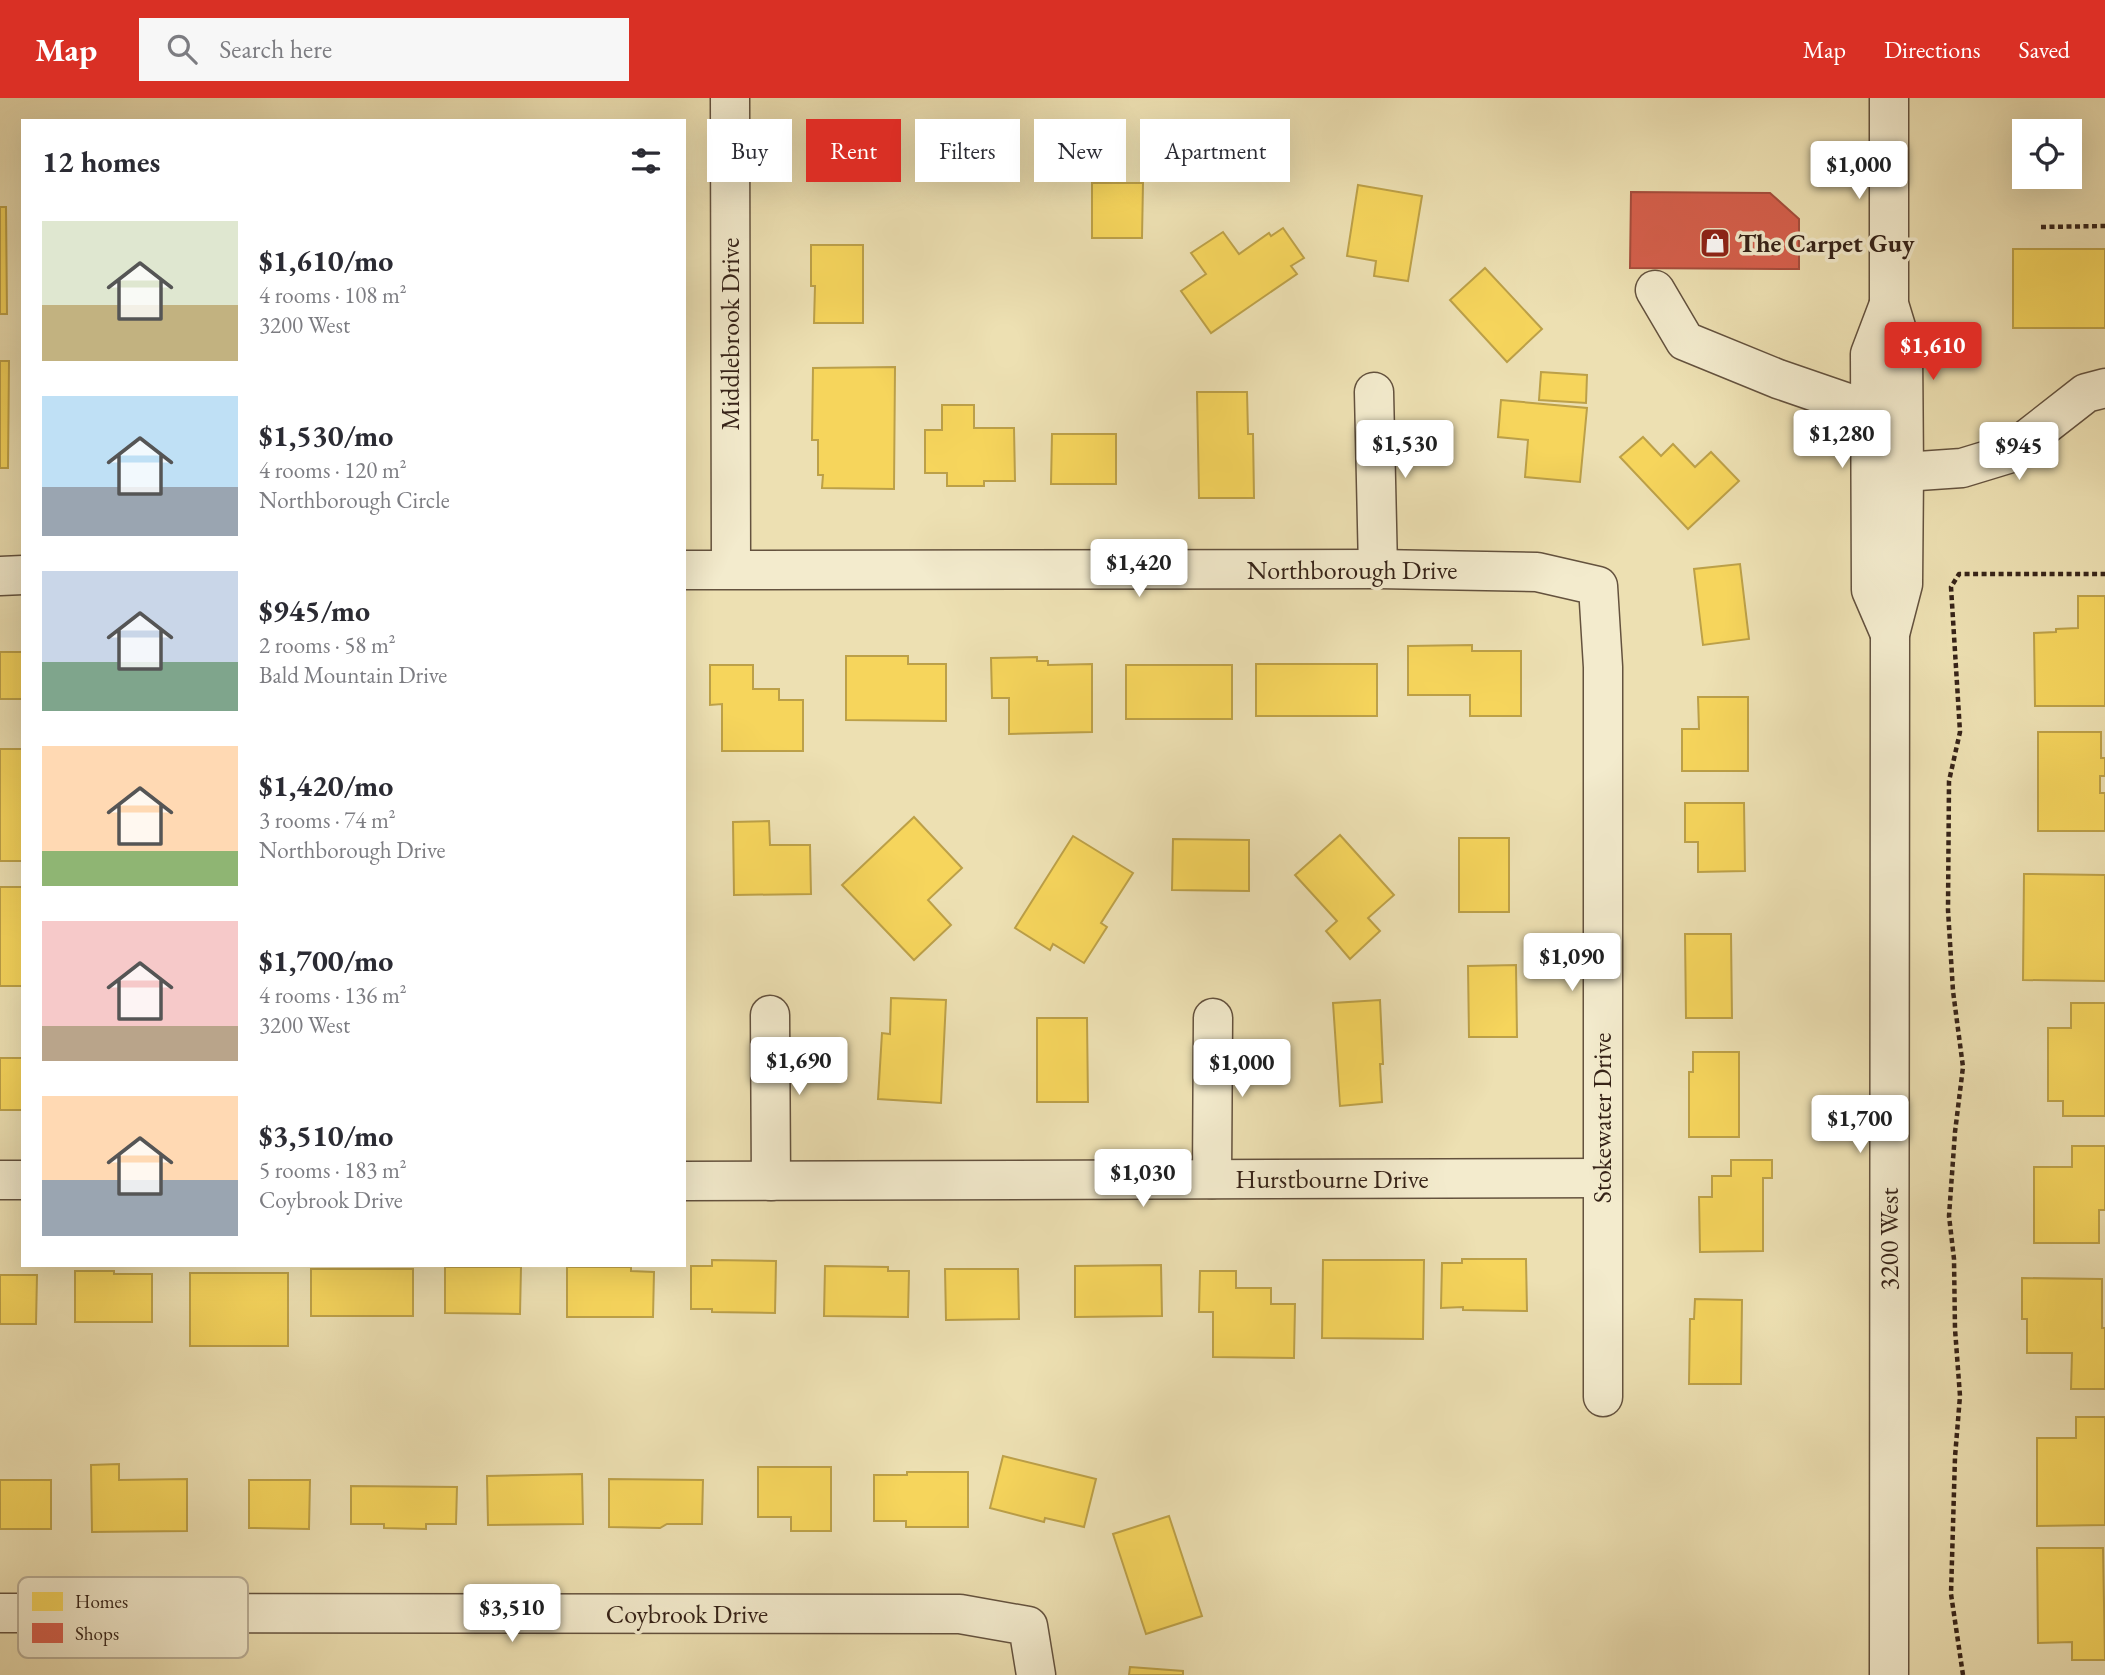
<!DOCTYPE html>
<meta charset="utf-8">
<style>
body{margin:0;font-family:"EB Garamond",serif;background:#f7f7f7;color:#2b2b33;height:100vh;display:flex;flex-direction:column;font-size:26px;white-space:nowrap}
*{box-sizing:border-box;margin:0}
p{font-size:23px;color:#7c7c81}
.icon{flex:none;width:38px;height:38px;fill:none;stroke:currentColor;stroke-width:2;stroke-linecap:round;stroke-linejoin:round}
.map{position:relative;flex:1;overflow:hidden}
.side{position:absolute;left:21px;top:21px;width:665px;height:1148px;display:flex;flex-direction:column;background:#fff;border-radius:0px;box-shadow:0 7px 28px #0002}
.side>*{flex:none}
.top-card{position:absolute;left:707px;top:21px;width:665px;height:63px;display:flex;gap:14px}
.fabs{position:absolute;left:2012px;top:21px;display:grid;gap:14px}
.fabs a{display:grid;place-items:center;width:70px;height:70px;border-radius:0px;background:#fff;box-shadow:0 7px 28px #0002;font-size:35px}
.price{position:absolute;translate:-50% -60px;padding:0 16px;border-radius:7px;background:#fff;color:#222;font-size:23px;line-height:46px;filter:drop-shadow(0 2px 4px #0008)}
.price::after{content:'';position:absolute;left:50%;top:42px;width:21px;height:16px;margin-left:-10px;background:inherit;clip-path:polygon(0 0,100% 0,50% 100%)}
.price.current{background:#d93025;color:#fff}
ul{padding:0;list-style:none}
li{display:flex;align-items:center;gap:21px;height:175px;padding:0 21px}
li span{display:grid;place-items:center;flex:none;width:196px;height:140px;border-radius:0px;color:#555}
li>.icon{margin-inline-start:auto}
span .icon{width:84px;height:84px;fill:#fffc;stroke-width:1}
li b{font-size:30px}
h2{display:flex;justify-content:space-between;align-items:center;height:84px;padding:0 21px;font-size:30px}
.tag{padding:0 24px;border-radius:0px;background:#fff;box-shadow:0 7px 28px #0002;font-size:24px;line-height:63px}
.tag.current{background:#d93025;color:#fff}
header{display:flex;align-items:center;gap:42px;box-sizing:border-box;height:98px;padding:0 35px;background:#d93025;color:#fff}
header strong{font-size:33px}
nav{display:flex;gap:38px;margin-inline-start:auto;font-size:24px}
.search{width:490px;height:63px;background:#f7f7f7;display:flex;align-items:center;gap:18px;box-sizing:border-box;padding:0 24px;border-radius:0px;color:#7c7c81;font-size:26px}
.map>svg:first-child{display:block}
.homes{fill:#f6d55c;stroke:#bca048;stroke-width:2}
.shops{fill:#d6604d;stroke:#a64e3d;stroke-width:2}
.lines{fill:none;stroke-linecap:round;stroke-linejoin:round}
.minor-casing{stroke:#64523e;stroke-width:41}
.path{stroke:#362318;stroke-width:4.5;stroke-dasharray:5 3.5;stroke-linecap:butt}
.minor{stroke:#f3ebcd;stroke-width:38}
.labels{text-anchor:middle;stroke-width:7;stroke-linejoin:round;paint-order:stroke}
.poi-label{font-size:26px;font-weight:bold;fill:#362318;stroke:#f3ebcd;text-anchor:start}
.street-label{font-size:26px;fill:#362318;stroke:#f3ebcd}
.key{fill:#f3ebcd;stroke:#baaf97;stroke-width:2}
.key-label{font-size:19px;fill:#362318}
</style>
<header>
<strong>Map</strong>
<div class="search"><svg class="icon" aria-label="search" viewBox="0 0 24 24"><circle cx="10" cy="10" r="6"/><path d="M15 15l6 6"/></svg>Search here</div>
<nav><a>Map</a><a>Directions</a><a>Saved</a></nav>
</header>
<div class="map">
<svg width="2105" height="1577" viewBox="0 0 2105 1577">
<rect width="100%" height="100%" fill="#ede0b2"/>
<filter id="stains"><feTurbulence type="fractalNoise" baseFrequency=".00286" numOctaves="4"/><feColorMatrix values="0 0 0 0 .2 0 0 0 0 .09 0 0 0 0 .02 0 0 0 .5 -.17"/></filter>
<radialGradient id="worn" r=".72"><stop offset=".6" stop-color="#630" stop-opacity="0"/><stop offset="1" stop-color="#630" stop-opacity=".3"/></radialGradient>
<g class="homes">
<path d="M1092 85H1143L1142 140H1092Z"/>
<path d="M1358 87 1422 98 1408 183 1374 178 1376 163 1347 158Z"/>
<path d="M0 109H6L7 216H0Z"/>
<path d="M1283 130 1304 160 1291 168 1297 176 1211 235 1181 193 1206 176 1191 155 1223 134 1239 156 1269 135 1271 138Z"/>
<path d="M811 147H863V225H814L815 188H811Z"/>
<rect x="2013" y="151" width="92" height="79"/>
<path d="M1485 170 1542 231 1507 264 1450 202Z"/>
<path d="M0 263H9L8 370H0Z"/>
<path d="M895 269 894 391 822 390 823 377H818V342H812L813 270Z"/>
<path d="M1541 274 1587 277 1586 305 1539 302Z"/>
<path d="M1197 294H1247L1248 336H1253L1254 400H1199Z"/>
<path d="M1501 302 1587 310 1580 384 1525 379 1528 342 1498 339Z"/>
<path d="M942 307H974V330H1014L1015 383H984V388H947V375H925V332H942Z"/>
<path d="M1052 336H1116V386H1051Z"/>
<path d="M1643 339 1661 358 1673 346 1695 369 1711 354 1739 383 1688 431 1620 359Z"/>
<path d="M1740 466 1749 541 1703 547 1694 471Z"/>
<path d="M2078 498H2105V608H2035L2034 535 2056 534V531L2078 530Z"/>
<path d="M1472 547V553H1521V618H1470V597H1408V548Z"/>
<rect x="0" y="554" width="23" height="47"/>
<path d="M846 558H908V566H946V623L846 622Z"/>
<path d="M1037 559V563H1048V567L1092 566V634L1009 636V600H992L991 560Z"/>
<rect x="1256" y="566" width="121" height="52"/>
<path d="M710 567H753V591H779V602H803V653H722V606L710 607Z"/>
<rect x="1126" y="567" width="106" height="54"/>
<path d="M1698 599H1748V673H1682V631H1699Z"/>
<path d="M2038 634H2101V660H2105V678H2100V695H2105V733H2038Z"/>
<rect x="0" y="651" width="22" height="112"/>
<path d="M1685 705H1744L1745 773 1698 774V744H1685Z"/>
<path d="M914 719 962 770 928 802 951 827 914 862 842 787Z"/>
<path d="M769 723 770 747H810L811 796 734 797 733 724Z"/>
<path d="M1340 737 1394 797 1368 820 1380 833 1350 861 1326 833 1337 823 1295 777Z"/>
<path d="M1073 738 1133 775 1101 825 1107 829 1084 865 1053 846 1050 852 1015 830Z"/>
<rect x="1459" y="740" width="50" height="74"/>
<path d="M1173 741 1249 742V793L1172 792Z"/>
<path d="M2024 776 2105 777V883L2023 882Z"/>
<rect x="0" y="789" width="23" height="99"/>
<path d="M1685 836H1731L1732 920H1686Z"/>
<path d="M1516 867 1517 939H1469L1468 868Z"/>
<path d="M891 900 946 902 941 1005 878 1001 882 935 890 936Z"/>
<path d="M1380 902 1383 966H1380L1382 1004 1340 1008 1333 905Z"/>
<path d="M2071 905H2105V1018H2063V1003H2048V930H2071Z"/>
<path d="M1037 920H1087L1088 1004H1037Z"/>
<path d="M1693 954H1739V1039H1689V974H1693Z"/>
<rect x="0" y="960" width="23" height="52"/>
<path d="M2072 1048H2105V1112H2099V1145H2034V1069H2072Z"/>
<path d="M1731 1062H1772V1080H1763V1153L1700 1154 1699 1099H1712V1078H1731Z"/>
<path d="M1462 1161H1526L1527 1213 1463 1212V1209L1441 1210 1442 1165H1462Z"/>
<path d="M712 1162 776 1163 775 1215 712 1214V1211H691V1168H712Z"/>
<path d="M1323 1162H1424L1423 1241 1322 1240Z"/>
<path d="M1161 1167 1162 1218 1075 1219V1168Z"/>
<path d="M825 1168 888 1169V1173H909L908 1219 824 1218Z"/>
<path d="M445 1169H521L520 1216 445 1215Z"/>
<path d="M567 1169H631V1173L654 1174 653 1219H567Z"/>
<rect x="311" y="1171" width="102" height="47"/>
<path d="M945 1171H1018L1019 1221 946 1222Z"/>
<path d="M75 1173H114V1176H152V1224H75Z"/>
<path d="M1200 1173H1236V1190H1271V1206H1295L1294 1260 1213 1259V1214H1199Z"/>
<rect x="190" y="1175" width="98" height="73"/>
<path d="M0 1177H37L36 1226H0Z"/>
<path d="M2022 1180 2102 1181V1230H2105V1291H2071L2072 1255H2027V1221H2022Z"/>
<path d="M1695 1201 1742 1202 1741 1286H1689L1690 1221H1694Z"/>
<path d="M2076 1319H2105V1427L2037 1428V1340H2076Z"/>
<path d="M1003 1358 1096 1381 1084 1429 1045 1420 1044 1424 990 1410Z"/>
<path d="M119 1366V1382L187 1381V1433L92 1434 91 1367Z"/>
<path d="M758 1369H831V1433H791V1419H758Z"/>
<path d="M907 1374H968V1429H906V1423H874V1377H907Z"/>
<path d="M582 1376 583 1426 488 1427 487 1378Z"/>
<path d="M609 1381 703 1382 702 1426H667L660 1430 609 1429Z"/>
<rect x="0" y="1382" width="51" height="49"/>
<path d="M249 1382H310L309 1431 249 1430Z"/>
<path d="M351 1388 457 1389 456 1426H426V1431L384 1430V1426H351Z"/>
<path d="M1169 1418 1202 1518 1146 1536 1113 1436Z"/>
<path d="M2037 1450H2103L2105 1562H2072V1544L2038 1545Z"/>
<path d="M1130 1569 1183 1573V1577H1129Z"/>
</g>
<path class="shops" d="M1631 94 1770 95 1799 121V171L1630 170Z"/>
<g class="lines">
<g class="minor-casing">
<g id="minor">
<path d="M730 0 731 471"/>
<path d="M1889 0V206L1903 252 1904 374 1903 486 1890 536 1889 1577"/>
<path d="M1655 192 1685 243 1778 281 1871 313"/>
<path d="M1889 206 1870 256 1871 492 1890 536"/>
<path d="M1374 294 1378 471"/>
<path d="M1904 374 1962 370 2008 356 2086 295 2105 290"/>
<path d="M684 472 1378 471 1537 474 1598 488 1603 569V1299"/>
<path d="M0 478 23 477"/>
<path d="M770 917 771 1083"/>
<path d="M1212 1081 1213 920"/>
<path d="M0 1082H23"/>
<path d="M684 1083 1602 1080"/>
<path d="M0 1515 960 1516 1028 1528 1036 1577"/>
</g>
</g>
<g class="path">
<path d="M2041 129 2105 128"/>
<path d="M1963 1577 1951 1496 1955 1359 1960 1298 1955 1231 1954 1161 1949 1118 1955 1034 1963 969 1953 893 1948 812 1949 683 1960 634 1951 489 1959 476H2105"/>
</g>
<use href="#minor" class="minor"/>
</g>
<defs>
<g id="shop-square" transform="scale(1.575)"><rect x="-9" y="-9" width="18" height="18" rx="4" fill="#8f2418" stroke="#f3ebcd"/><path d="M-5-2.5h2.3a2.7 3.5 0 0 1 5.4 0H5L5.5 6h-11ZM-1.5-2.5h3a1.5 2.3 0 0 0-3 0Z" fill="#fff"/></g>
</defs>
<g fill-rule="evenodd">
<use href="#shop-square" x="1715" y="145"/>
</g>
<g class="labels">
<g class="poi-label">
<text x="1738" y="154">The Carpet Guy</text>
</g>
<g class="street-label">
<text transform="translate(730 236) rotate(-90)" y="9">Middlebrook Drive</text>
<text x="1352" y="481">Northborough Drive</text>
<text transform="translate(1602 1020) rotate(-90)" y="9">Stokewater Drive</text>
<text x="1332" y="1090">Hurstbourne Drive</text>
<text transform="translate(1889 1141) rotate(-90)" y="9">3200 West</text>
<text x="687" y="1525">Coybrook Drive</text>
</g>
</g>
<rect x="18" y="1479" width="230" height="81" rx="10" class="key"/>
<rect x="32" y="1494" width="31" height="19" fill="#f6d55c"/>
<rect x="32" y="1525" width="31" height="20" fill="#d6604d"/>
<g class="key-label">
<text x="75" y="1510">Homes</text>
<text x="75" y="1542">Shops</text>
</g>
<rect width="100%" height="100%" filter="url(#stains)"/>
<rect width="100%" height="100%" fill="url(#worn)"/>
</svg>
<div class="fabs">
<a><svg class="icon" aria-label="locate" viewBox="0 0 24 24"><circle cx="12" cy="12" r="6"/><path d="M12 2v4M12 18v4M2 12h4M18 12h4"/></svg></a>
</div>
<b class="price" style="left:1859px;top:103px">$1,000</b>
<b class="price current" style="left:1933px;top:284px">$1,610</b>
<b class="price" style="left:1842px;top:372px">$1,280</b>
<b class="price" style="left:1405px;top:382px">$1,530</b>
<b class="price" style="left:2019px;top:384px">$945</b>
<b class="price" style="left:1139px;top:501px">$1,420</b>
<b class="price" style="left:1572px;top:895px">$1,090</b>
<b class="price" style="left:799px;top:999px">$1,690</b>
<b class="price" style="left:1242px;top:1001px">$1,000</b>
<b class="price" style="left:1860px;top:1057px">$1,700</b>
<b class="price" style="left:1143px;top:1111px">$1,030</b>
<b class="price" style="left:512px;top:1546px">$3,510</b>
<div class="top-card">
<a class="tag">Buy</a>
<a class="tag current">Rent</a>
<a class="tag">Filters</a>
<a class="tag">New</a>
<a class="tag">Apartment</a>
</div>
<section class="side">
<h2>12 homes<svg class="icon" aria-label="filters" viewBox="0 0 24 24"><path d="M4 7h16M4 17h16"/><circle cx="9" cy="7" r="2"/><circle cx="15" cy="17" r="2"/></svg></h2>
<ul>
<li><span style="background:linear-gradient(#dfe7d0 60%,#c2b280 0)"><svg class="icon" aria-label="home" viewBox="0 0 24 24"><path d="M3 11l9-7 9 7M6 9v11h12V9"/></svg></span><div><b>$1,610/mo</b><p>4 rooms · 108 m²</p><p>3200 West</p></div></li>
<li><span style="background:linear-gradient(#bfe0f5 65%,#9aa5b1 0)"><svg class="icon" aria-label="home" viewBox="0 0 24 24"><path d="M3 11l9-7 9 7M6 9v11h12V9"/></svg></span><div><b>$1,530/mo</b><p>4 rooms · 120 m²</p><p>Northborough Circle</p></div></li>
<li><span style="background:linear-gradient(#c9d6e8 65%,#7fa58c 0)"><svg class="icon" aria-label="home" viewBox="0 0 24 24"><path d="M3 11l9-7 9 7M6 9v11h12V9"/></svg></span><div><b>$945/mo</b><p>2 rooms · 58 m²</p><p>Bald Mountain Drive</p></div></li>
<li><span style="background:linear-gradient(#ffd9b3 75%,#8fb573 0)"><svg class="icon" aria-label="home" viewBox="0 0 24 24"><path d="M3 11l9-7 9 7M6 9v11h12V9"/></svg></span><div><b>$1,420/mo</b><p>3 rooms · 74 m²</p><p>Northborough Drive</p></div></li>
<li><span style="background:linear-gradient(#f6c9c9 75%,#b9a48a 0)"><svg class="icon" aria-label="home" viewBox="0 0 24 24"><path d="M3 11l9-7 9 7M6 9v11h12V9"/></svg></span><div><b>$1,700/mo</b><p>4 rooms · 136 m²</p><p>3200 West</p></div></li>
<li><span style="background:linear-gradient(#ffd9b3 60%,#9aa5b1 0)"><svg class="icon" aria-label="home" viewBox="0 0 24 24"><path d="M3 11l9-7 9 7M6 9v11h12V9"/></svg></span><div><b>$3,510/mo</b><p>5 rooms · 183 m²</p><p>Coybrook Drive</p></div></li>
</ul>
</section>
</div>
